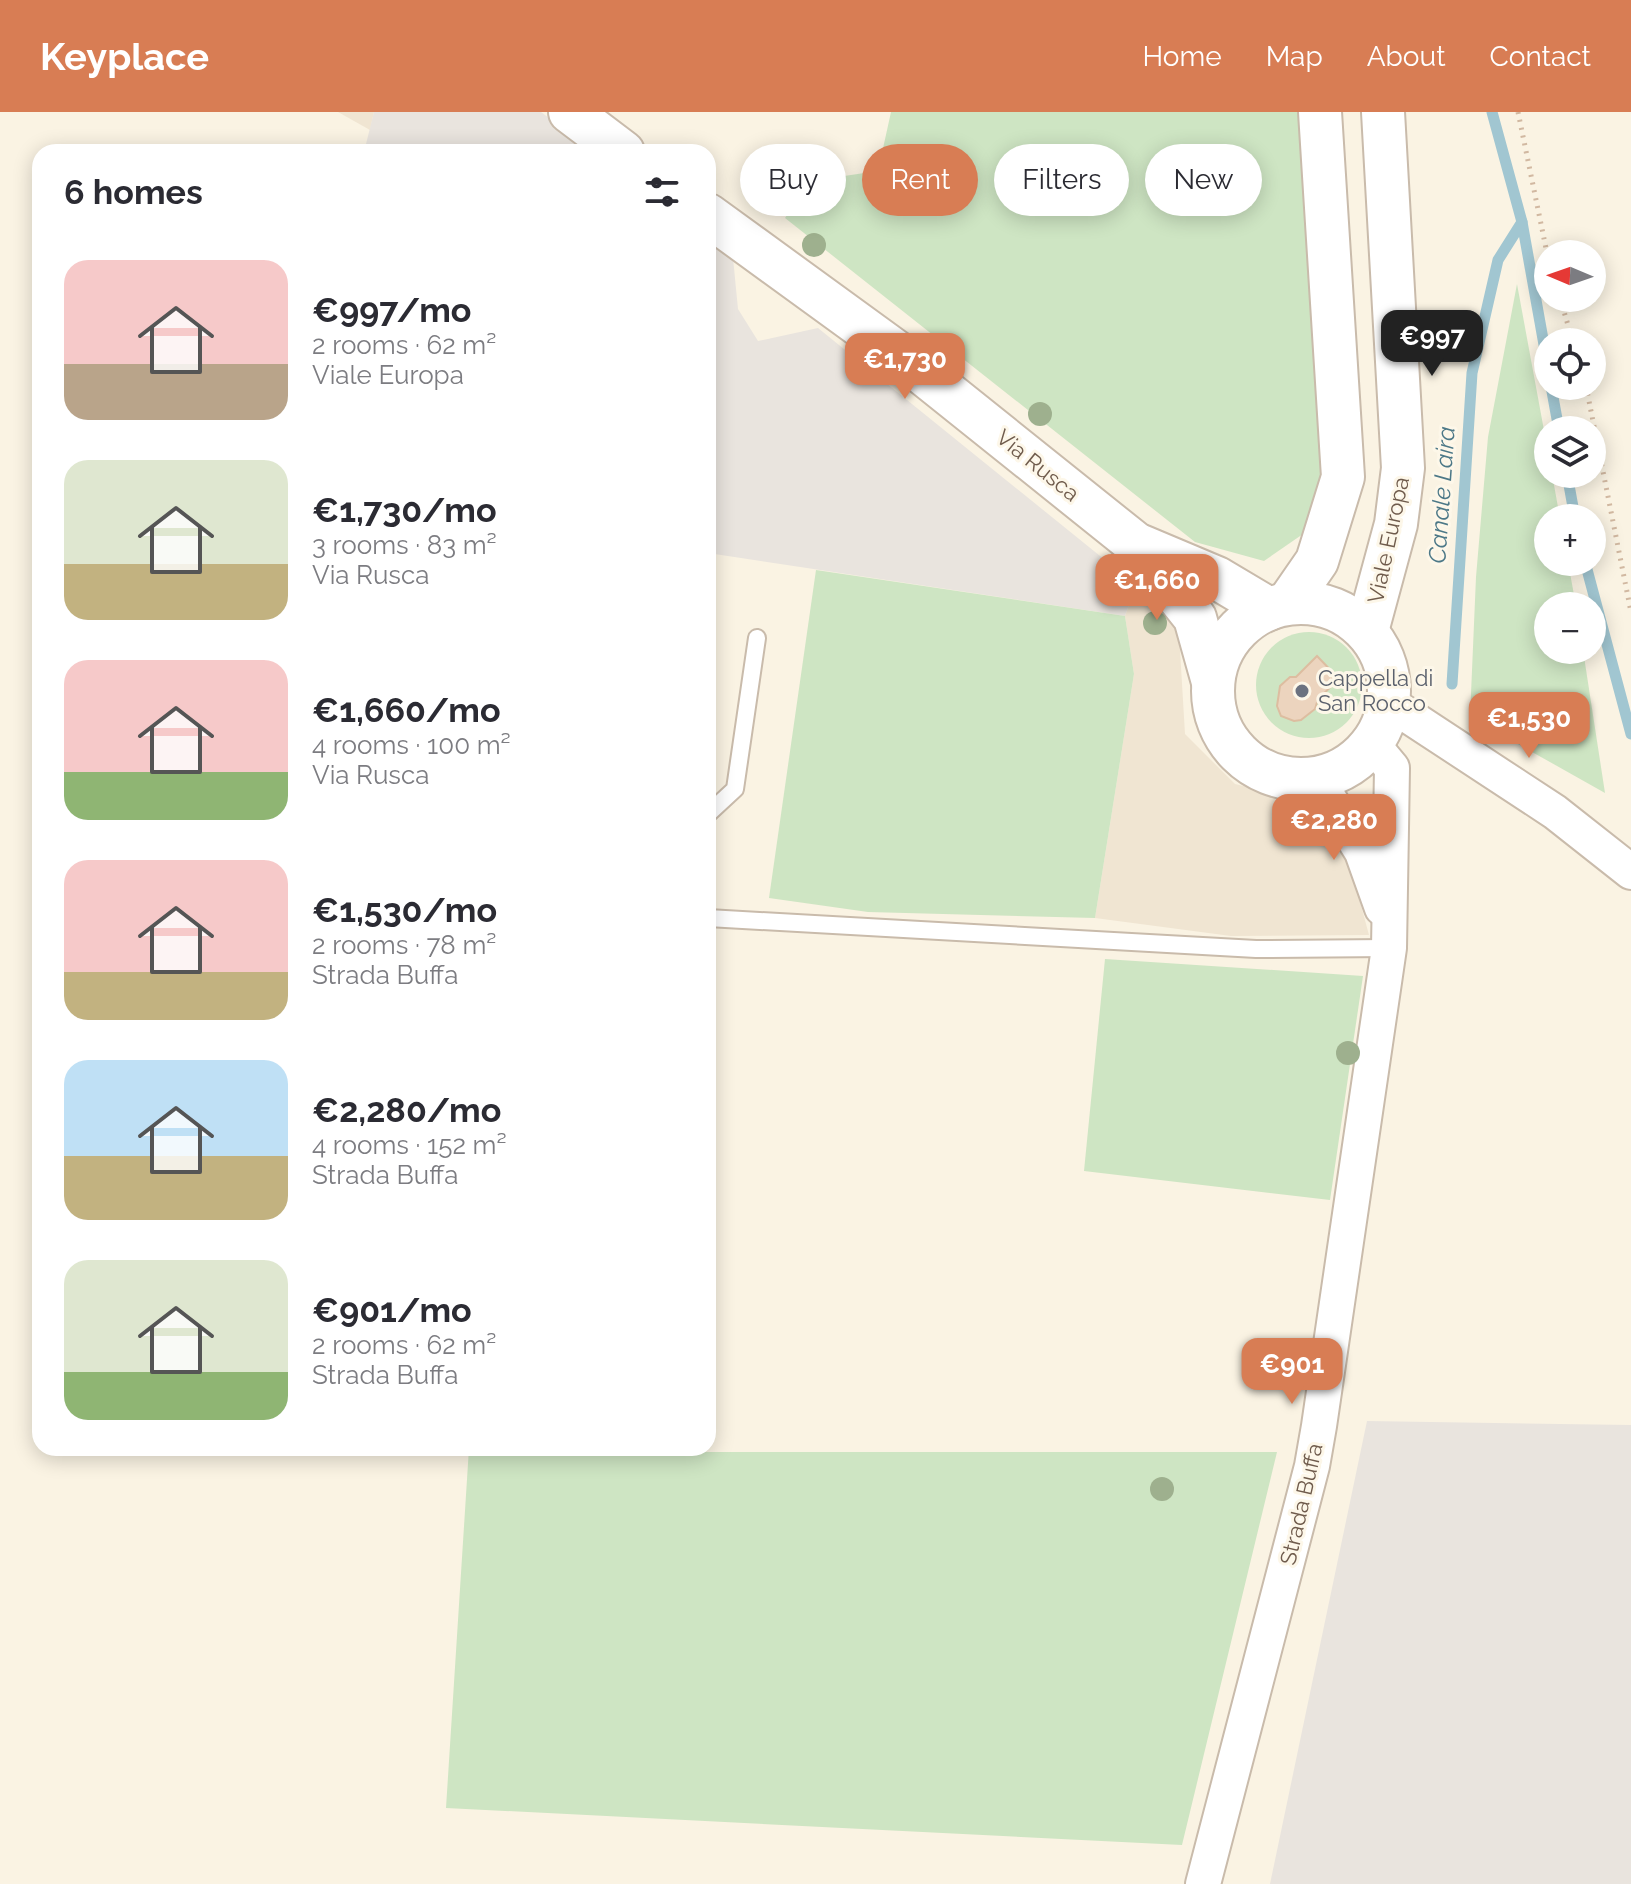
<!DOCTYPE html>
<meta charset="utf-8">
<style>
body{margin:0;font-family:Raleway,sans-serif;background:#f7f7f7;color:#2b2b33;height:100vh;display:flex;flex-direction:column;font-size:30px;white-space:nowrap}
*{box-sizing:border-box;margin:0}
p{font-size:26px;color:#7c7c81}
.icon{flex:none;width:44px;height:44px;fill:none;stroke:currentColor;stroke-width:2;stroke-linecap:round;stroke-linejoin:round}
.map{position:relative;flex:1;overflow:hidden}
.details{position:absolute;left:32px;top:32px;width:684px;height:1312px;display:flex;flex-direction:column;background:#fff;border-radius:24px;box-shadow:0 4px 20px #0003}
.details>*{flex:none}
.banner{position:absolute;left:740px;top:32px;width:760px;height:72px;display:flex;gap:16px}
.needle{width:52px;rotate:272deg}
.tools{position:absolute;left:1534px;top:128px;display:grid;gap:16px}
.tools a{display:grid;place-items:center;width:72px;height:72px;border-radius:50%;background:#fff;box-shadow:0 4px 20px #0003;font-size:40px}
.price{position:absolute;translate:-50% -68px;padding:0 18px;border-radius:16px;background:#d87d54;color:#fff;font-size:26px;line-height:52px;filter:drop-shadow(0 2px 4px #0008)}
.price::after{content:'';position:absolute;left:50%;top:48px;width:24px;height:18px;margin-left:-12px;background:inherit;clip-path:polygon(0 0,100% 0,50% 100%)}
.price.active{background:#222;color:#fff}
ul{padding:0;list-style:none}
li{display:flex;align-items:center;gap:24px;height:200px;padding:0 32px}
li span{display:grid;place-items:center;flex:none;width:224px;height:160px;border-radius:24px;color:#555}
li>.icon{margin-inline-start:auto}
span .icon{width:96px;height:96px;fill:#fffc;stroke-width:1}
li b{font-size:34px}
h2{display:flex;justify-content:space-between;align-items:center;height:96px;padding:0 32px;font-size:34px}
.chip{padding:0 28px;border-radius:36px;background:#fff;box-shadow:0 4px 20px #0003;font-size:28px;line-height:72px}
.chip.active{background:#d87d54;color:#fff}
header{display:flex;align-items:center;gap:48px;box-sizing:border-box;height:112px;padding:0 40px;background:#d87d54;color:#fff}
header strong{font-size:38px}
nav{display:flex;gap:44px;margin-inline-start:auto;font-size:28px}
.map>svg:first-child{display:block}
.residential{fill:#f0e5d2}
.industrial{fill:#e9e4de}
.green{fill:#cee5c3}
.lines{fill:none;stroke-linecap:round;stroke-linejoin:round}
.stream{stroke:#a1c6d1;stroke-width:11}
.building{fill:#ecd4be;stroke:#ddbda0;stroke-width:2}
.service-casing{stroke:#c9bbab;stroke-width:20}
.minor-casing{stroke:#c9bbab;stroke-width:38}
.tertiary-casing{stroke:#c9bbab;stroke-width:46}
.path{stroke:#d1b8a1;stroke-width:5;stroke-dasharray:2 6;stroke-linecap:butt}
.service{stroke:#fff;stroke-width:16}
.minor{stroke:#fff;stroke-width:34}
.tertiary{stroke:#fff;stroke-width:42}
.tree{fill:#9eb08e}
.worship-dot{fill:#6b7280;stroke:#fdf7e9;stroke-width:3}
.labels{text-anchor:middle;stroke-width:6;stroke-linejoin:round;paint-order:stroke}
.street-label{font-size:22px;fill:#6f5b4c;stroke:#fdf7e9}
.worship-label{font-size:22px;fill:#5b616d;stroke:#fdf7e9;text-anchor:start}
.water-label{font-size:24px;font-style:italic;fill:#4c7887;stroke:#fdf7e9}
</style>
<header>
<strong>Keyplace</strong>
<nav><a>Home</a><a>Map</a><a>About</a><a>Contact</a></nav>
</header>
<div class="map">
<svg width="1631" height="1772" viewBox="0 0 1631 1772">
<rect width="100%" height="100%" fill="#faf3e3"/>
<g class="residential">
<path d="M338 0H374L370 18Z"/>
<path d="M1136 473 1179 521 1185 622 1235 672 1298 687 1343 727 1369 823 1231 824 1095 806 1134 562 1125 504Z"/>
</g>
<g class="industrial">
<path d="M374 0H541L594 40H364Z"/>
<path d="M708 127 733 146 738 197 758 229 818 216 1136 473 1125 504 708 441Z"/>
<path d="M1367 1309 1631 1313V1772H1270Z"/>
</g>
<g class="green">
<path d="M891 0H1307L1329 363 1303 422 1264 449 1195 430 785 106 810 69 878 59Z"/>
<path d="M1517 172 1548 340V362H1552L1560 406H1548V450H1568L1576 494H1548V538H1583L1605 681 1470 605 1476 465 1488 325Z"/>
<path d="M816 458 1125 504 1134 562 1095 806 868 800 769 786Z"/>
<circle cx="1309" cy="573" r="53"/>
<path d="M1105 847 1363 864 1330 1088 1084 1059Z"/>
<path d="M469 1336H526L534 1340H1277L1182 1733 446 1696Z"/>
</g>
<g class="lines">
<g class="stream">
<path d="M1492 0 1522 110 1548 255"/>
<path d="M1551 274 1559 318"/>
<path d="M1567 362 1575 406"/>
<path d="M1585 450 1631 622"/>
<path d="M1452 572 1472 261 1498 148 1522 110"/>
</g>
</g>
<path class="building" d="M1317 544 1339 567 1318 587 1315 597 1301 608 1294 609 1281 604 1277 594 1280 574 1290 565H1296Z"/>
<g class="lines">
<g class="service-casing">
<g id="service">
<path d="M708 702 735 677 757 526"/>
<path d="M708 806 1256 837 1389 836"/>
</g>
</g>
<g class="minor-casing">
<g id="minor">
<path d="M1389 591 1555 700 1631 760"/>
<path d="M1297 668 1328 685 1362 740 1382 796"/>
<path d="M1203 1772 1312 1354 1319 1314 1389 836 1392 656 1372 632"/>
</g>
</g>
<g class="tertiary-casing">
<g id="tertiary">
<path d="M570 0 623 40"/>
<path d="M708 103 895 239 1136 432 1195 506 1213 570"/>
<path d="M1141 434 1217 466 1269 497"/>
<path d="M1288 491 1317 449 1343 365 1320 0"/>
<circle cx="1301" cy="579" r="88"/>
<path d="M1367 519 1396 412 1403 356 1383 0"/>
</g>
</g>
<g class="path">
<path d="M1518 0 1548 146"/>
<path d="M1560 186 1573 230"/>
<path d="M1586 274 1631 500"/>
</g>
<use href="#service" class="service"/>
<use href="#minor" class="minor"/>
<use href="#tertiary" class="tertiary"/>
</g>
<g class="tree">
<circle cx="762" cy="83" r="12"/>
<circle cx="814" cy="133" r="12"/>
<circle cx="1040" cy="302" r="12"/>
<circle cx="1155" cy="511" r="12"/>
<circle cx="1348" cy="941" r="12"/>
<circle cx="1162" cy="1377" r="12"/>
</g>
<circle class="worship-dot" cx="1302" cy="579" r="8"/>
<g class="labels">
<g class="street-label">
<text transform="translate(1038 353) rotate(39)" y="8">Via Rusca</text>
<text transform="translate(1388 428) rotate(-78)" y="8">Viale Europa</text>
<text transform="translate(1301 1392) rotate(-77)" y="8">Strada Buffa</text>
</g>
<g class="worship-label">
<text x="1318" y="574">Cappella di<tspan x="1318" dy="25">San Rocco</tspan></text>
</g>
<g class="water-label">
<text transform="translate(1442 383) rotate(-86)" y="8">Canale Laira</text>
</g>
</g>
</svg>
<div class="tools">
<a><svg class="needle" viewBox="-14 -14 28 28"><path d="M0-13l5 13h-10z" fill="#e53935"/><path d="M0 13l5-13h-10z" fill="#7c7c81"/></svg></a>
<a><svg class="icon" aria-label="locate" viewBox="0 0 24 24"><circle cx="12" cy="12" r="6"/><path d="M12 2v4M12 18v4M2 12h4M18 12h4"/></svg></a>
<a><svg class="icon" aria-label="layers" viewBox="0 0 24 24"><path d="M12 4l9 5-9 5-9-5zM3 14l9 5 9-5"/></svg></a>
<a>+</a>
<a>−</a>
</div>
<b class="price active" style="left:1432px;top:266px">€997</b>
<b class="price" style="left:905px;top:289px">€1,730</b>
<b class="price" style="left:1157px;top:510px">€1,660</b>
<b class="price" style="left:1529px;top:648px">€1,530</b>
<b class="price" style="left:1334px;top:750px">€2,280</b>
<b class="price" style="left:1292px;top:1294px">€901</b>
<div class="banner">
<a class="chip">Buy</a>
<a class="chip active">Rent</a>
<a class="chip">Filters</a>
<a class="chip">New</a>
</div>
<section class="details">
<h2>6 homes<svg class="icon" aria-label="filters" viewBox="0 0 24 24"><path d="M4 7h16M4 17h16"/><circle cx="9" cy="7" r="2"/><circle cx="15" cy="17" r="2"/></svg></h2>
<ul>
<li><span style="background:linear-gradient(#f6c9c9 65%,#b9a48a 0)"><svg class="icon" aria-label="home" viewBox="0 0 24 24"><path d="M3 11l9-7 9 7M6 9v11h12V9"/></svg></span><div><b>€997/mo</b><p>2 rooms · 62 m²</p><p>Viale Europa</p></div></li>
<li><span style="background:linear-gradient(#dfe7d0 65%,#c2b280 0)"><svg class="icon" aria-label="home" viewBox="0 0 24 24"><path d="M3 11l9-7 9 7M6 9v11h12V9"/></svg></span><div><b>€1,730/mo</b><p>3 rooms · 83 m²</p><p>Via Rusca</p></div></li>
<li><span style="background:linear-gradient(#f6c9c9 70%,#8fb573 0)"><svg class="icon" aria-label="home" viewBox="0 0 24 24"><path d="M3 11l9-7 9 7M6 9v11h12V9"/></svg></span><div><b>€1,660/mo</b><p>4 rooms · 100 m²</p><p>Via Rusca</p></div></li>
<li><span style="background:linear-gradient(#f6c9c9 70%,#c2b280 0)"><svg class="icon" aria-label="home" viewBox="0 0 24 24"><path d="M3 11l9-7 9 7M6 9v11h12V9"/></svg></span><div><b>€1,530/mo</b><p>2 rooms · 78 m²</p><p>Strada Buffa</p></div></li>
<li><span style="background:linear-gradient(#bfe0f5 60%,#c2b280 0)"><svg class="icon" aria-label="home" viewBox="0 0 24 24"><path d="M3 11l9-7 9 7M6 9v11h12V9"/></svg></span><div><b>€2,280/mo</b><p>4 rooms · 152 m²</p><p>Strada Buffa</p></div></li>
<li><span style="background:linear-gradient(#dfe7d0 70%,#8fb573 0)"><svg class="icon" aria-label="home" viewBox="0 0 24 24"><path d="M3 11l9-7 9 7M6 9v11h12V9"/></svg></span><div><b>€901/mo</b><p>2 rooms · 62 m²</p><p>Strada Buffa</p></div></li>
</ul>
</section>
</div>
